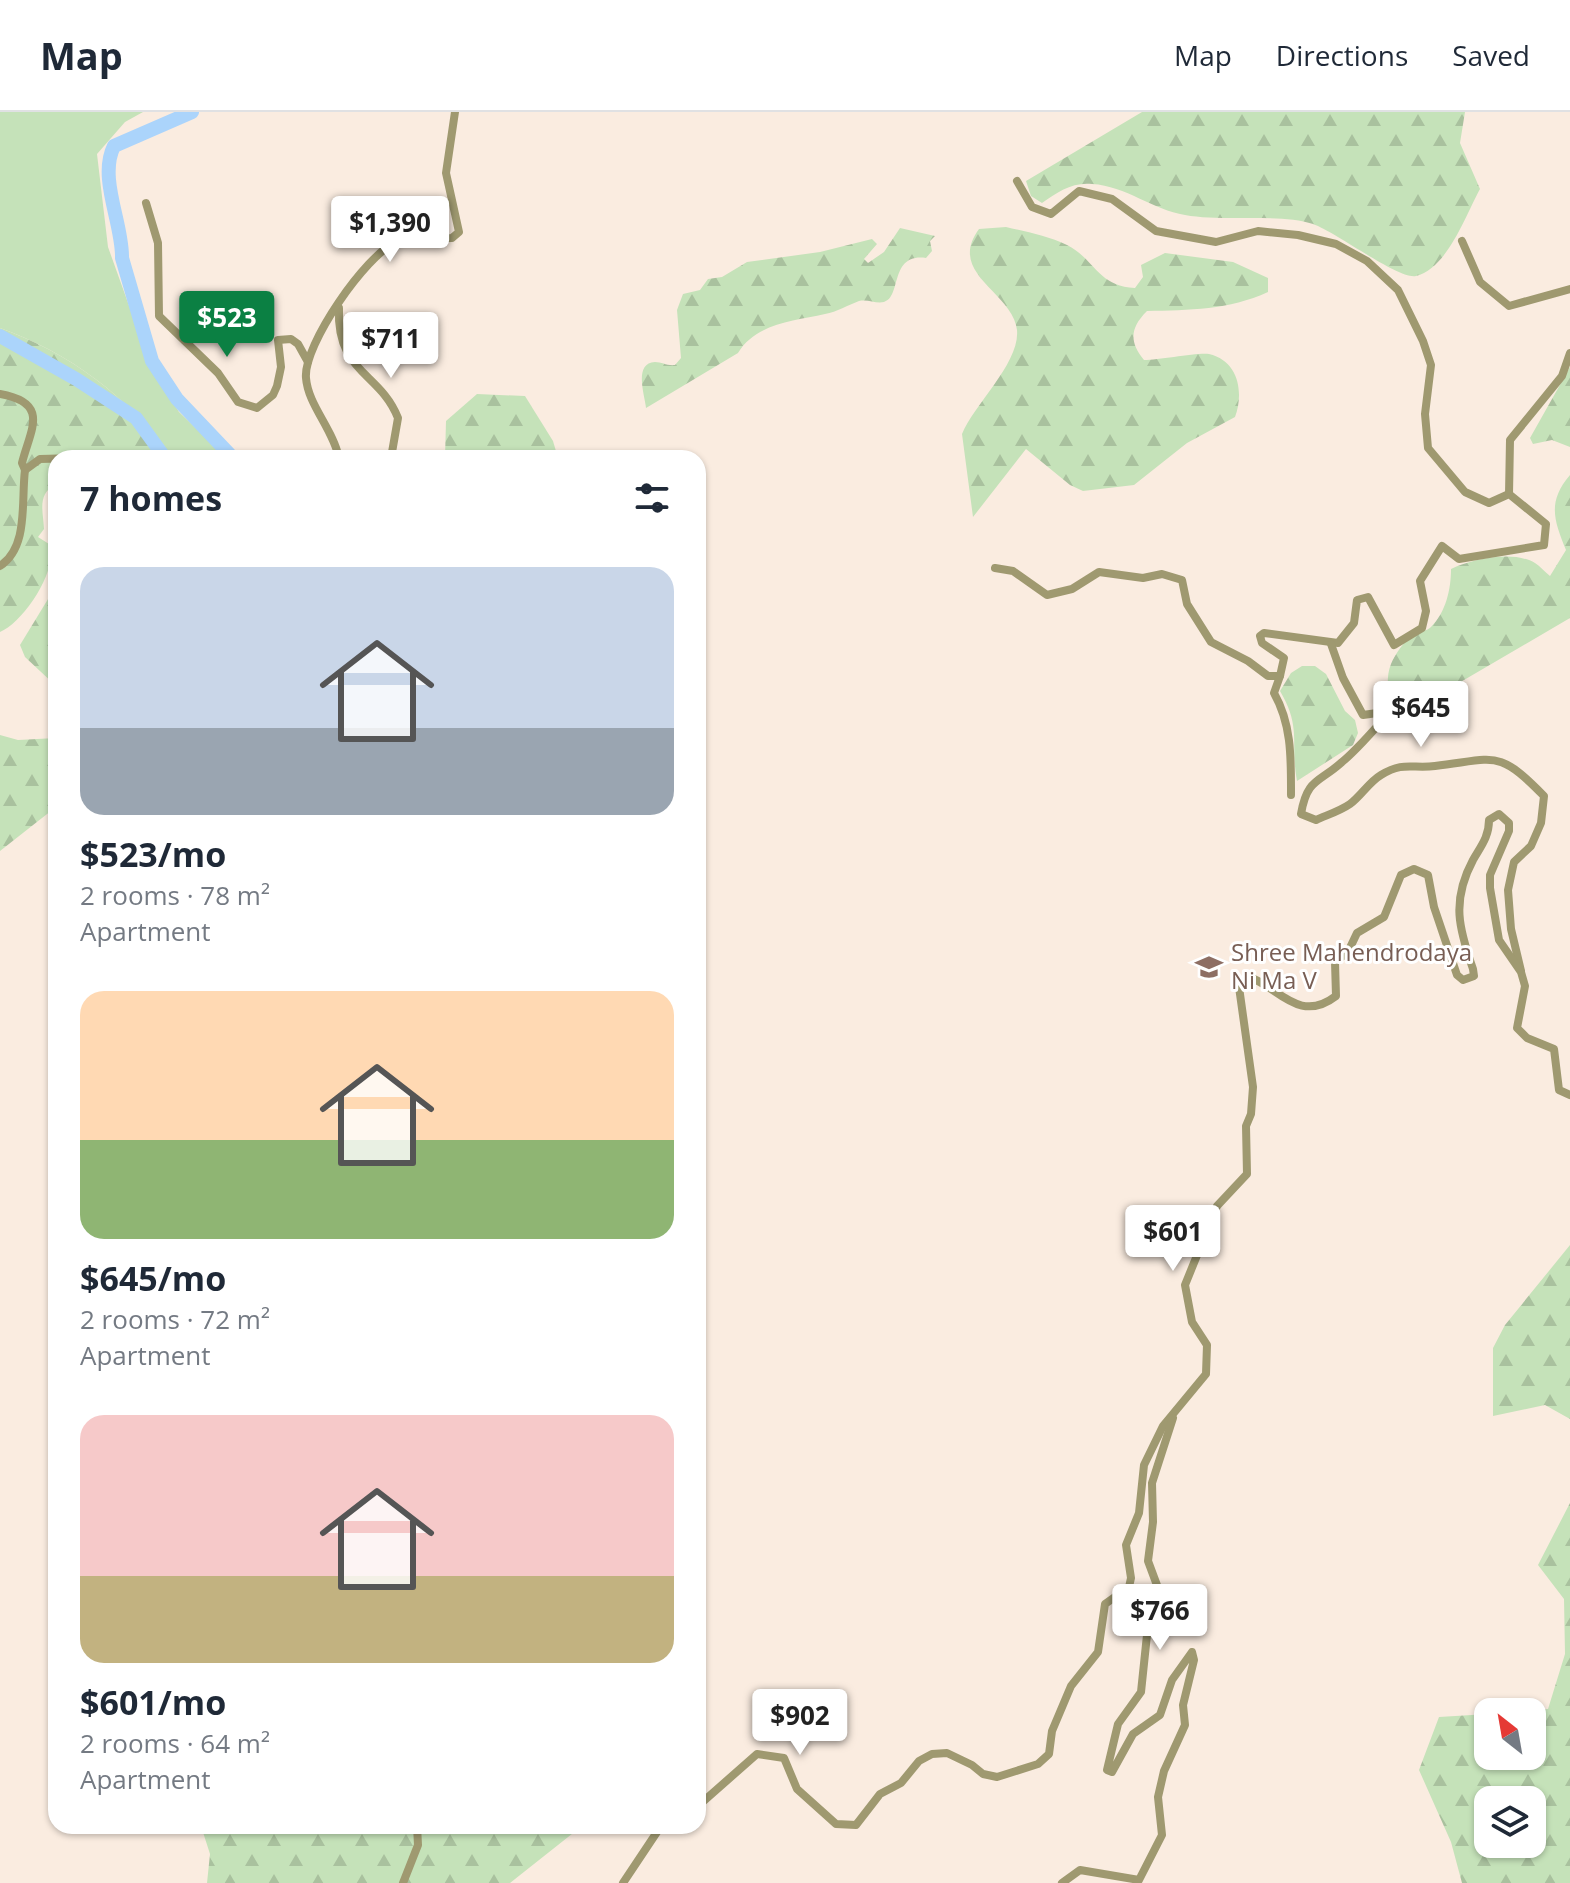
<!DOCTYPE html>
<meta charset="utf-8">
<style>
body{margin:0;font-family:"Open Sans",sans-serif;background:#f6f6f7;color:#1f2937;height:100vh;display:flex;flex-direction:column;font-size:30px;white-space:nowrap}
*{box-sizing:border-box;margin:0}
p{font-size:26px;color:#747a83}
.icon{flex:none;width:44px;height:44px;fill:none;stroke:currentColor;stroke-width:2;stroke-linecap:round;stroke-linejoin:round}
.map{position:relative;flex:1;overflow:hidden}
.drawer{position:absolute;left:48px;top:338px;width:658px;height:1384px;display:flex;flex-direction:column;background:#fff;border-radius:24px;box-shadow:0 2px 6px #0004}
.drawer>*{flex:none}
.needle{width:52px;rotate:329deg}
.buttons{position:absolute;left:1474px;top:1586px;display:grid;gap:16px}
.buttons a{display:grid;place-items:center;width:72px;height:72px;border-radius:16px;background:#fff;box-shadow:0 2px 6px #0004;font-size:40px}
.price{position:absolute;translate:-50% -68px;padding:0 18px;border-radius:8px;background:#fff;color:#222;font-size:26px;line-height:52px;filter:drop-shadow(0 2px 4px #0008)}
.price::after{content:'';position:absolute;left:50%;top:48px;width:24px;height:18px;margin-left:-12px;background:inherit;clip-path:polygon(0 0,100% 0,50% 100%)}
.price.selected{background:#0b8043;color:#fff}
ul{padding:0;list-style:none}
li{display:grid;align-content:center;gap:16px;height:424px;padding:0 32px}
li span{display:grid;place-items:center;height:248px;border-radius:24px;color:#555}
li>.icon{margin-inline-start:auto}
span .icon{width:144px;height:144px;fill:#fffc;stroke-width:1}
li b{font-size:34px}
h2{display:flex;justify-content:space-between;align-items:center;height:96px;padding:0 32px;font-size:34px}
header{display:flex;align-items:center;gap:48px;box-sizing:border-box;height:112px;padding:0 40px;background:#fff;border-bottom:2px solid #e0e1e3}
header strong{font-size:38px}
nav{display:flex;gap:44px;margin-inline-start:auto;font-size:28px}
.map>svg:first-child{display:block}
.green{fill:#c5e2b9}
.forest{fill:url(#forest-firs);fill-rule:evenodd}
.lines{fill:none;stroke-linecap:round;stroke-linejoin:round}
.river{stroke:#abd4fb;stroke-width:14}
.minor{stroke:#9f9970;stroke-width:8}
.labels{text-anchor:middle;stroke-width:6;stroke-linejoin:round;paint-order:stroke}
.education-label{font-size:24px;fill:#785e54;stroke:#fff;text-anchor:start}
</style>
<header>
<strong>Map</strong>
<nav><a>Map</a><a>Directions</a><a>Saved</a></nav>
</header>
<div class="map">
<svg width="1570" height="1771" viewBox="0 0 1570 1771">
<defs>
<pattern id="forest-firs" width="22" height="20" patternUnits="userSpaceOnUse" patternTransform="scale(2)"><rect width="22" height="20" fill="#c5e2b9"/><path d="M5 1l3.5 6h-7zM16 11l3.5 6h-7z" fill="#a9c19e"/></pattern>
</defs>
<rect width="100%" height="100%" fill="#faece0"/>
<path class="green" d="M0 0H143L125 10 97 42 108 135 151 255 179 300 227 346H169C132 285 67 240 0 216Z"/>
<g class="forest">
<path d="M1142 0H1465L1460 31 1480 77C1466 102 1448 156 1416 164 1399 168 1336 120 1313 112 1280 101 1222 110 1185 103 1153 98 1126 74 1092 72 1072 70 1058 80 1042 91L1031 84 1026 69Z"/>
<path d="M1006 115C1027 120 1048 124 1067 133 1096 148 1097 174 1135 176L1143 165 1141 153 1165 141 1233 150 1268 166V180C1229 198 1189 198 1147 199 1130 216 1129 230 1144 248 1159 248 1199 240 1209 242 1239 249 1244 281 1235 305L1187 331 1134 373 1083 379 1070 373 1026 337 973 405 962 322C974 292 1020 251 1017 218 1013 180 946 162 979 117Z"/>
<path d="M900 116 935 124 930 129 932 139 926 146C889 141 902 185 884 190 876 192 868 187 859 189 848 193 837 200 825 202 794 209 756 211 738 241L646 296C645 284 633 251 655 250 662 250 667 254 675 253L681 246 677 198 683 182 700 178 708 167 722 165 747 150 820 140 872 127 877 132 864 147 868 151 884 140Z"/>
<path d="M0 216C67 240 132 285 169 346H56V372C37 382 43 398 44 417L38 425 49 432C60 456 23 511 0 520Z"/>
<path d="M1570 255V335L1552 328 1533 332 1530 326Z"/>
<path d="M477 282 525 284 553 329 558 346H445L446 309Z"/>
<path d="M1570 363V506L1387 613C1393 593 1383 572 1391 552 1395 542 1405 528 1414 522 1420 519 1426 520 1431 515 1446 500 1451 477 1451 457 1472 447 1513 438 1535 451 1540 454 1545 460 1550 464L1566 438C1554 408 1547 390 1570 363Z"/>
<path d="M56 474V574L25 545 20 533Z"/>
<path d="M1302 554H1315L1326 562 1345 599 1355 608 1358 621 1353 633 1297 669C1290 631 1302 616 1280 579L1291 561Z"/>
<path d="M0 623 18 628 56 626V695L0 739Z"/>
<path d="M1570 1133V1307L1545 1293 1493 1304V1236L1505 1213Z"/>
<path d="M1570 1391V1771H1462L1451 1730 1419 1658 1439 1605 1488 1602V1644H1532V1600H1511L1548 1597 1565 1542 1564 1487 1538 1453ZM1488 1688H1532V1732H1488Z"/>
<path d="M201 1714H582L510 1771H207L210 1742Z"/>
</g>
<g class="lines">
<g class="river">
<path d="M192 0 114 34C98 66 123 112 122 146L152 249 177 287 233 346"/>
<path d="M0 224 76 267 136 306 165 346"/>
</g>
<g class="minor">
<path d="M146 91 158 131 159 204 218 261 238 290 257 296 273 283 277 274 281 255 278 228 291 227 298 232 308 250"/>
<path d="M1462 129 1480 170 1509 194 1570 177"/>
<path d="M339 196C336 261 380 260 398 306L391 346"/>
<path d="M0 282C51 291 30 318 22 351L25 358"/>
<path d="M339 346C333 317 308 293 306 266 303 233 366 143 396 130 414 123 433 127 452 126L459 120 446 61 455 0"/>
<path d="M1509 382 1510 328 1562 264 1570 241"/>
<path d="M0 454C29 435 21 389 25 358L40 347 78 346"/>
<path d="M995 456 1013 459 1047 483 1072 477 1099 460 1143 466 1162 462 1182 468 1187 492 1211 530 1248 549 1268 564H1280L1284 546 1262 531 1260 524 1264 521 1338 531 1354 511 1357 488 1368 485 1394 533 1422 516 1426 499 1420 469 1442 434 1459 447 1544 433 1546 412 1509 382 1489 391 1465 380 1428 336 1425 302 1431 253 1423 229 1398 178 1367 149 1336 132 1298 123 1258 119 1216 130 1156 119 1112 87 1079 79 1051 102 1032 95 1017 69"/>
<path d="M1331 532 1343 566 1363 603 1391 599C1375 616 1360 635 1342 650 1319 671 1307 666 1301 702L1316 708C1327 703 1340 699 1350 692 1361 684 1369 670 1381 663 1404 649 1412 657 1435 654 1496 647 1497 636 1544 684L1541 711 1531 734 1514 750 1508 778 1511 817 1521 859"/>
<path d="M1280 564 1274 581C1292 613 1291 647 1291 683"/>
<path d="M698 1694 757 1642 784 1646 797 1677 836 1712 856 1713 880 1682 901 1671 919 1649 932 1642 947 1641 972 1653 983 1662 997 1665 1038 1652 1049 1642 1052 1619 1071 1574 1098 1540 1105 1492 1129 1475 1131 1466 1126 1433 1139 1401 1144 1353 1163 1314 1206 1262 1207 1233 1192 1210 1185 1173 1217 1094 1247 1062 1246 1014 1251 1002 1253 975 1239 875 1247 865C1275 870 1297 914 1336 884L1335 850 1348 840 1357 821 1384 805 1401 763 1414 757 1428 763 1434 795 1457 863 1463 868 1474 864 1473 857C1459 817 1451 789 1473 748 1481 734 1489 725 1489 708L1499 702 1509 711V719L1490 763V776L1499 828 1521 860 1525 874 1517 916 1527 926 1554 937 1559 978 1570 983"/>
<path d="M403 1771 418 1733 417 1714"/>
<path d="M623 1771 661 1714"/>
<path d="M1062 1771 1080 1758 1139 1768 1162 1723 1158 1685 1164 1659 1185 1613 1183 1593 1194 1548 1192 1540 1172 1568 1160 1603 1133 1622 1112 1660 1107 1658 1118 1612 1141 1580 1147 1523 1161 1484 1148 1449 1153 1410 1152 1371 1173 1306"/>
</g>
</g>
<defs>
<g id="school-bare" transform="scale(2.16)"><path d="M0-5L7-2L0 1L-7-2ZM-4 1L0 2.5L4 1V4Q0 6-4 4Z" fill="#8d6e63" stroke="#fff" stroke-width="2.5" paint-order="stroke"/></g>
</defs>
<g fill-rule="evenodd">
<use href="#school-bare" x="1209" y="855"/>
</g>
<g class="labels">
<g class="education-label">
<text x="1231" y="849">Shree Mahendrodaya<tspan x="1231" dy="28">Ni Ma V</tspan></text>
</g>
</g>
</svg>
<div class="buttons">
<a><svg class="needle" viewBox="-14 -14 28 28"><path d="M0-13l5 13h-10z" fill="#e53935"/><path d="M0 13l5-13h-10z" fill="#747a83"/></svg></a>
<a><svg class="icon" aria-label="layers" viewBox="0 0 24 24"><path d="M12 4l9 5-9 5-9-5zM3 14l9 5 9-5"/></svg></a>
</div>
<b class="price" style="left:390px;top:152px">$1,390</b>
<b class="price selected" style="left:227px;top:247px">$523</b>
<b class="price" style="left:391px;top:268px">$711</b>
<b class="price" style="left:1421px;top:637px">$645</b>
<b class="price" style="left:1173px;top:1161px">$601</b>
<b class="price" style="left:1160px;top:1540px">$766</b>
<b class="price" style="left:800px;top:1645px">$902</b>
<section class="drawer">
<h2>7 homes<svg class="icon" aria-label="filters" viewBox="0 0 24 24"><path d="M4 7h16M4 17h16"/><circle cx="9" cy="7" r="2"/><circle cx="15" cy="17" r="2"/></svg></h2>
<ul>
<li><span style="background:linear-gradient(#c9d6e8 65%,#9aa5b1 0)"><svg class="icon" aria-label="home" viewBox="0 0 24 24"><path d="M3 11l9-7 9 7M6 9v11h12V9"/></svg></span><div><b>$523/mo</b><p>2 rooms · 78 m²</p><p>Apartment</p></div></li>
<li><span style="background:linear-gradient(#ffd9b3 60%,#8fb573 0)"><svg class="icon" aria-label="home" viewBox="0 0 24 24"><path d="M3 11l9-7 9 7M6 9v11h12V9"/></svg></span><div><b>$645/mo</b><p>2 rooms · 72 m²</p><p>Apartment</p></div></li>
<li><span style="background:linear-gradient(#f6c9c9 65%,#c2b280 0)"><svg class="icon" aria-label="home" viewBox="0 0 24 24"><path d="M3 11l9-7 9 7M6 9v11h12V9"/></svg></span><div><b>$601/mo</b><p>2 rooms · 64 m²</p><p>Apartment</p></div></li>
</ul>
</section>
</div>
